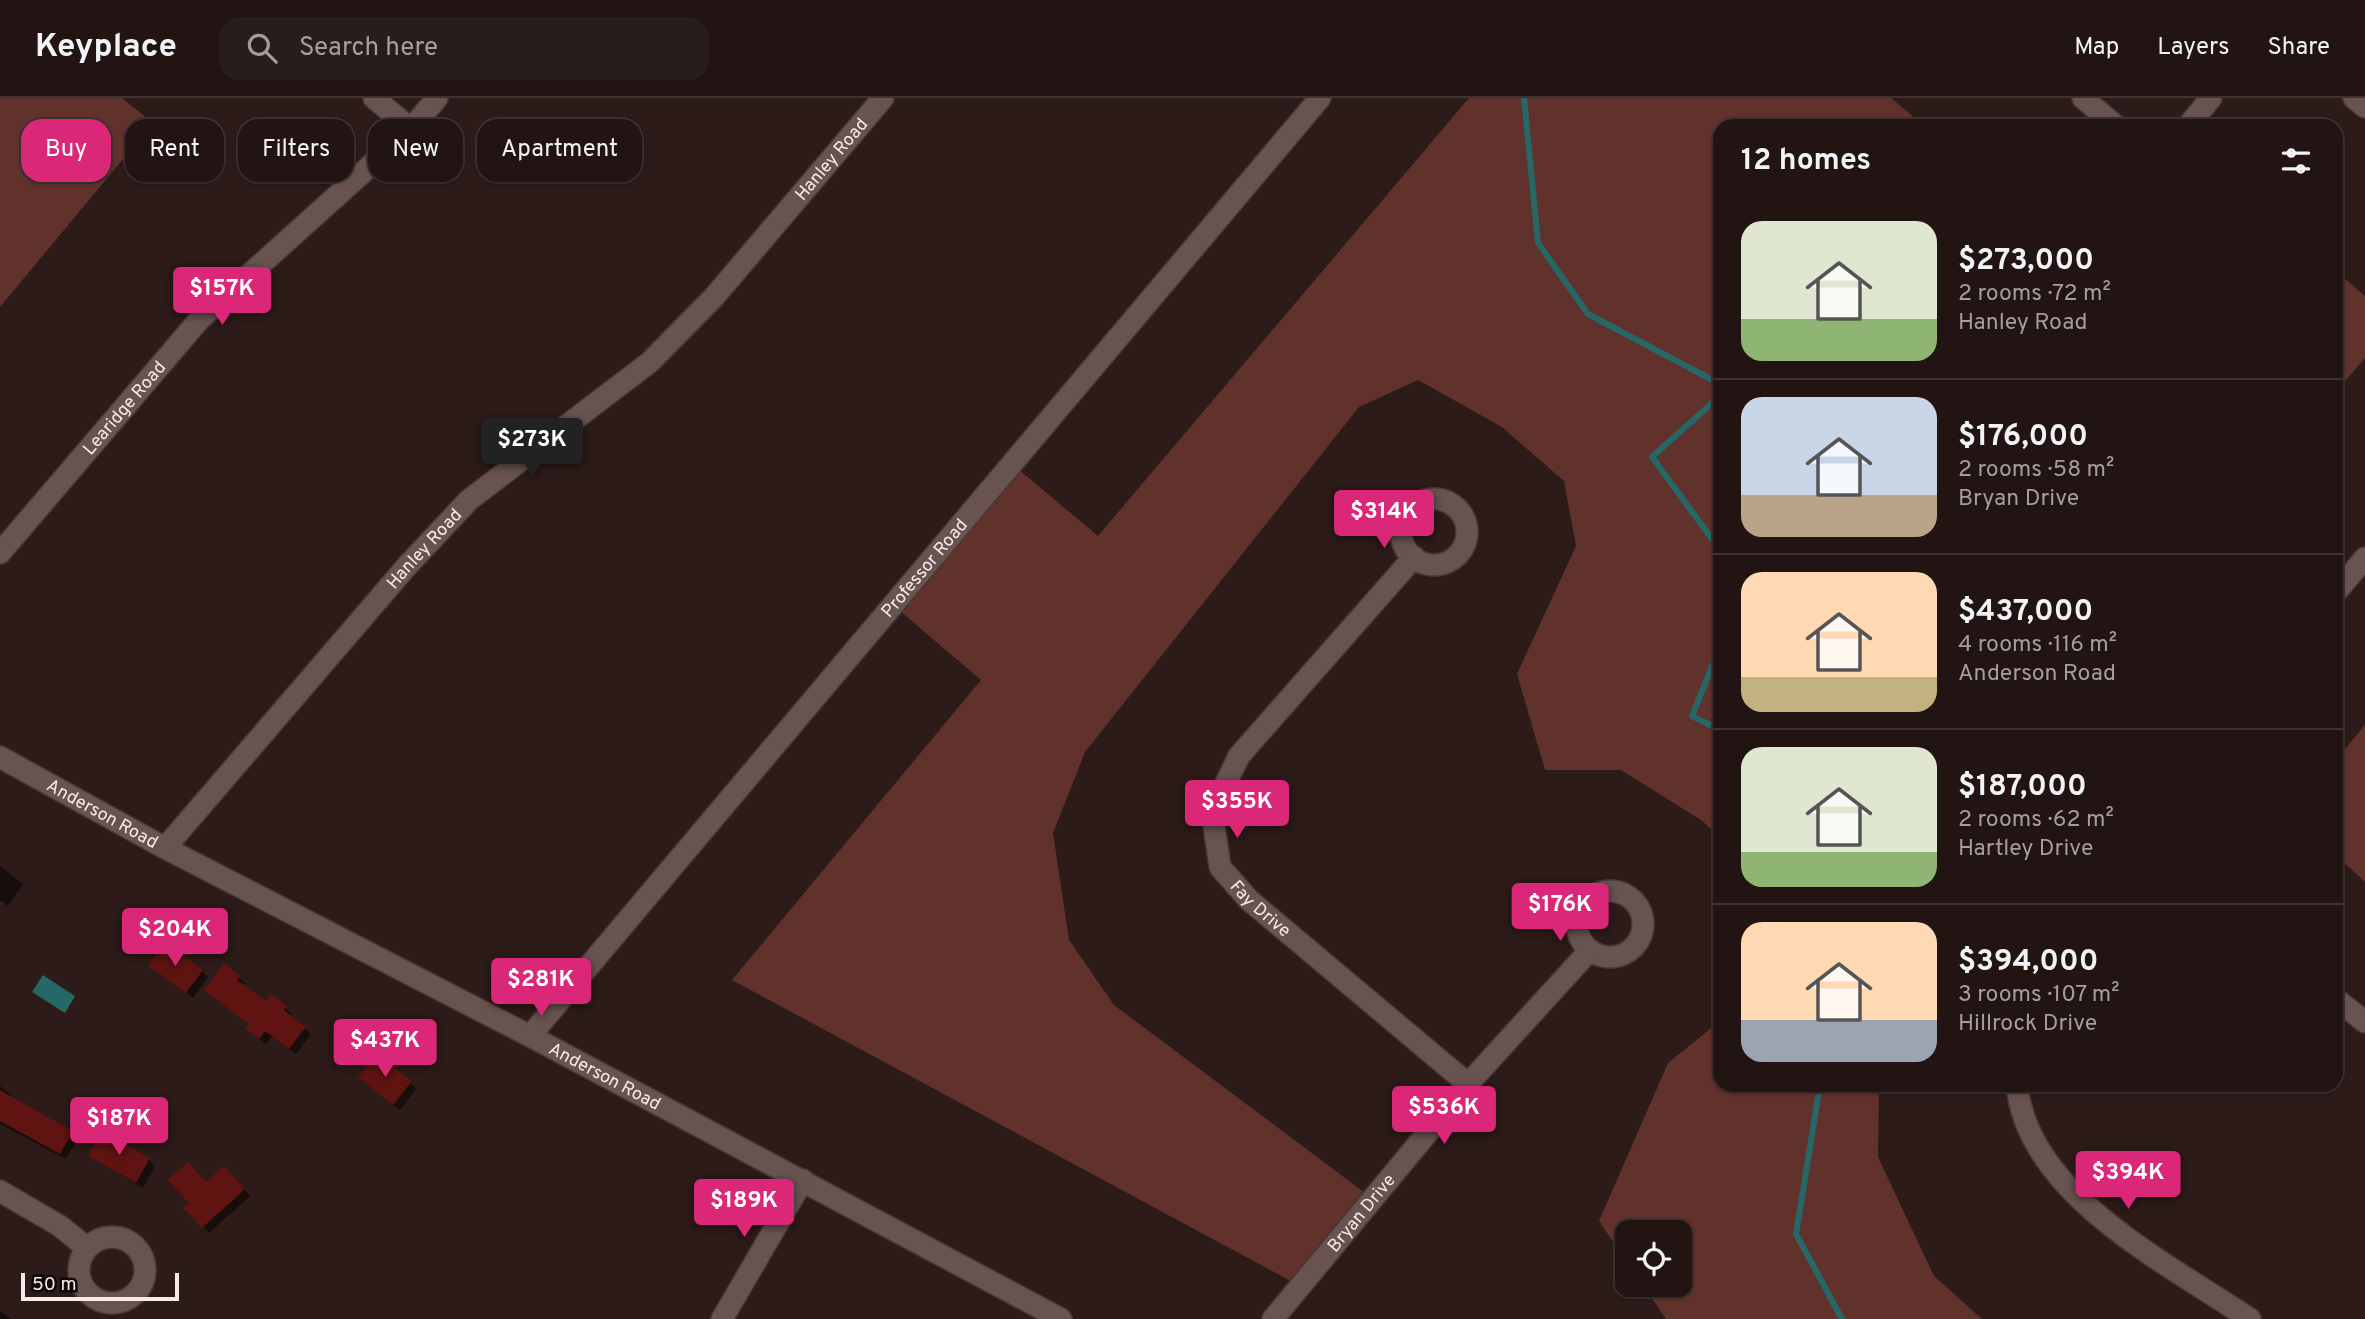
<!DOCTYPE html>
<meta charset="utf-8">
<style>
body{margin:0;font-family:Overpass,sans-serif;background:#291d1b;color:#f1f3f6;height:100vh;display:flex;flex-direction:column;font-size:26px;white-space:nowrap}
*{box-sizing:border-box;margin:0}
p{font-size:23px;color:#a29e9f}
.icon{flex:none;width:38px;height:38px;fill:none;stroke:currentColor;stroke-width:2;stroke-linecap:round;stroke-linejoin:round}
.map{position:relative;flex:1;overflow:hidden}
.panel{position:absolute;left:1713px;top:21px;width:630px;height:973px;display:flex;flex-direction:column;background:#211412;border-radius:21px;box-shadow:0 2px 5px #0004,0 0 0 2px #3e3332}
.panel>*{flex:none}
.guide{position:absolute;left:21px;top:21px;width:665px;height:63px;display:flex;gap:14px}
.buttons{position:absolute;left:1615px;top:1122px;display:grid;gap:14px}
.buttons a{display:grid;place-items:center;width:77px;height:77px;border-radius:14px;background:#211412;box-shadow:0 2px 5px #0004,0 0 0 2px #3e3332;font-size:35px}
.scale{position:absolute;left:21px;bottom:18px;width:158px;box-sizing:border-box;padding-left:7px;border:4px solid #f6eae8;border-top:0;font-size:19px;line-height:24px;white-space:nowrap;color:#f6eae8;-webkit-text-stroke:5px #0f0807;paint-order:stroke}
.price{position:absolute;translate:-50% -60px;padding:0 16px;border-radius:7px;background:#db2777;color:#fff;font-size:23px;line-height:46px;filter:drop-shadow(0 2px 4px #0008)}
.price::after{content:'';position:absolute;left:50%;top:42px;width:21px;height:16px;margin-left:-10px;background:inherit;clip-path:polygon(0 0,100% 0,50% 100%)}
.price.on{background:#222;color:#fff}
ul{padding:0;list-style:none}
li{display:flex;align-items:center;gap:21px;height:175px;padding:0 28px}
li+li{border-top:2px solid #3e3332}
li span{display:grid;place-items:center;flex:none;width:196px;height:140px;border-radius:21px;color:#555}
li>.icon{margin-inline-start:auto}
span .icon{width:84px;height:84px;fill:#fffc;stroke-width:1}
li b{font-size:30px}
h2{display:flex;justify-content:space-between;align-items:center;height:84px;padding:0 28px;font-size:30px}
.pill{padding:0 24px;border-radius:21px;background:#211412;box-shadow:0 2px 5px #0004,0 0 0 2px #3e3332;font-size:24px;line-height:63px}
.pill.on{background:#db2777;color:#fff}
header{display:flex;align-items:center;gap:42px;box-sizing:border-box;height:98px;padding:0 35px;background:#211412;border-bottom:2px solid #3e3332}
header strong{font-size:33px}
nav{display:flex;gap:38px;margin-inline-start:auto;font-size:24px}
.search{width:490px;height:63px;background:#291d1b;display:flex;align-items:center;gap:18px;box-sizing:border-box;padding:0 24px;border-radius:21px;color:#a29e9f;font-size:26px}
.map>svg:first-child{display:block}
.green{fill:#61322c}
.water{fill:#266768}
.shadow{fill:#0007}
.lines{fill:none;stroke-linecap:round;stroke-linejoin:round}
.stream{stroke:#266768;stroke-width:6}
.building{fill:#601411}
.minor-casing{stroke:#463736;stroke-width:24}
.minor{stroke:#685350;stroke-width:21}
.labels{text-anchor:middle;stroke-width:6;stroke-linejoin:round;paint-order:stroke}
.street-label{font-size:18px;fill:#f6eae8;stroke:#0f0807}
</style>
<header>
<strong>Keyplace</strong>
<div class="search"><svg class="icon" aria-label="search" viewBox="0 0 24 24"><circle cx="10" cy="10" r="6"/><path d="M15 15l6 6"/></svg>Search here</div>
<nav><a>Map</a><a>Layers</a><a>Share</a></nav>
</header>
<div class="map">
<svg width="2365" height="1221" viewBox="0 0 2365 1221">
<rect width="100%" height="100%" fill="#2c1b18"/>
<g class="green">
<path d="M0 0H122L153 25 0 209Z"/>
<path d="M1469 0H1891L1924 28H1720V739L1701 722 1621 672H1545L1517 576 1576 448 1564 383 1502 329 1418 282 1359 309 1085 654 1053 735 1069 842 1114 907 1373 1101 1300 1188 732 882 981 582 893 507 1012 366 1098 438Z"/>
<path d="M2336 173 2365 198V260L2336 294Z"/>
<path d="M2365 627V784L2336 757V662Z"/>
<path d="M1720 923V987H1879L1878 1059 1934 1178 1982 1221H1666L1643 1187 1680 1186V1134H1628L1627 1165 1599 1123 1668 965Z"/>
</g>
<path class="water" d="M43 877 75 898 65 915 32 894Z"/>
<g class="shadow">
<path d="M0 768 23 786 8 808 0 802Z"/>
<path d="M224 868 245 885 243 888 266 906 272 899 286 910 292 916 290 918 311 936 296 956 272 938 266 946 254 937Z"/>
<path d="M202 873 208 879 193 900 156 874Z"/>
<path d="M366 985H410L416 991 400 1012Z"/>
<path d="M0 988 15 1000 14 1002 78 1041 66 1061 0 1026Z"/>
<path d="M90 1058 149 1062 155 1068 143 1090Z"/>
<path d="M224 1070 250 1098 209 1135 186 1110Z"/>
<path d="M0 1213 11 1221H0Z"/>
</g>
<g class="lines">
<g class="stream">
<path d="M1524 0 1538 145 1588 216 1720 286"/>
<path d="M1720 298 1652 359 1720 452"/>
<path d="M1720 549 1692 618 1720 632"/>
<path d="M1820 987 1796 1136 1842 1221"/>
</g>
</g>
<g class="building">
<path d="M165 845 203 872 186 895 148 868Z"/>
<path d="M224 865 240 878 237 882 266 903 271 896 287 908 284 912 306 929 289 951 265 933 259 941 245 931 249 926 204 892Z"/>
<path d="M376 956 412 983 393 1007 358 979Z"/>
<path d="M0 992 73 1033 60 1056 0 1023Z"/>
<path d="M101 1034 150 1060 136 1085 88 1058Z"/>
<path d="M188 1064 206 1084 224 1068 245 1091 202 1130 183 1110 189 1105 168 1082Z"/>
</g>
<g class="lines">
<g class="minor-casing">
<g id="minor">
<path d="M374 0 411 31"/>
<path d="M2083 0 2116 28"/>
<path d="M2354 0 2365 9"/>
<path d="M2188 28 2211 0"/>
<circle cx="1434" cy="434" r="33"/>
<path id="s1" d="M0 455 199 222 411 31 437 0"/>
<path id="s2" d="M1414 459 1239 658 1212 714 1220 769 1249 802 1468 986"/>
<path d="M2336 494 2365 460"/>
<path id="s3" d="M0 659 165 750 530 938 1061 1221"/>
<path id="s4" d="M165 750 407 468 469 402 650 264 714 199 883 0"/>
<circle cx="1610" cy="826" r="33"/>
<path d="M2336 901 2365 924"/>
<path id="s5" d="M530 938 1320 0"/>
<path d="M2017 987C2027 1096 2167 1165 2250 1221"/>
<path d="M0 1093 60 1128 87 1150"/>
<circle cx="112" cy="1172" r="33"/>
<path d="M722 1221 803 1082"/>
<path id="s6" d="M1273 1221 1468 986 1590 852"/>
</g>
</g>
<use href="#minor" class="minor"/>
</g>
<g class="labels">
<g class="street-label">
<text dy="6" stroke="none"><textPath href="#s4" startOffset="962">Hanley Road</textPath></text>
<text dy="6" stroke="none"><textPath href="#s1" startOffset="191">Learidge Road</textPath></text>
<text dy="6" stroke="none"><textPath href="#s4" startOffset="396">Hanley Road</textPath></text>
<text dy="6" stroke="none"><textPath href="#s5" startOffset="612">Professor Road</textPath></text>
<text dy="6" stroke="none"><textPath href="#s3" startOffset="117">Anderson Road</textPath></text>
<text dy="6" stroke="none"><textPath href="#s2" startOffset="441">Fay Drive</textPath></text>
<text dy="6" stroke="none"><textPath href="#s3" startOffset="684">Anderson Road</textPath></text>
<text dy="6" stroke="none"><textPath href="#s6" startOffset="138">Bryan Drive</textPath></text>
</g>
</g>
</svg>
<div class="buttons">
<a><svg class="icon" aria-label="locate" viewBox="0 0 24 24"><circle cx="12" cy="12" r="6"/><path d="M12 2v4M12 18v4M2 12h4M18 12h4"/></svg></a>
</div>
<div class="scale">50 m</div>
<b class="price" style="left:222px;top:229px">$157K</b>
<b class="price on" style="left:532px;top:380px">$273K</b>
<b class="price" style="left:1384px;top:452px">$314K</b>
<b class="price" style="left:1237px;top:742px">$355K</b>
<b class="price" style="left:1560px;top:845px">$176K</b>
<b class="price" style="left:175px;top:870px">$204K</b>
<b class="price" style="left:541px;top:920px">$281K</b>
<b class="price" style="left:385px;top:981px">$437K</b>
<b class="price" style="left:1444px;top:1048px">$536K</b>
<b class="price" style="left:119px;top:1059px">$187K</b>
<b class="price" style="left:2128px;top:1113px">$394K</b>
<b class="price" style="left:744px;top:1141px">$189K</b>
<div class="guide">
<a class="pill on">Buy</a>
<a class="pill">Rent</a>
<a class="pill">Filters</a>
<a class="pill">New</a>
<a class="pill">Apartment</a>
</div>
<section class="panel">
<h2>12 homes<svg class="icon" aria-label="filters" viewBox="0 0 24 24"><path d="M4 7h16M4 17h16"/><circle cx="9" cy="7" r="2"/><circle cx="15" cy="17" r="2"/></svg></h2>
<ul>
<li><span style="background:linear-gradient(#dfe7d0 70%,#8fb573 0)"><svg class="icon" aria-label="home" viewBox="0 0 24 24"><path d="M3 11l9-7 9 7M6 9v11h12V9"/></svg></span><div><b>$273,000</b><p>2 rooms · 72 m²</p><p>Hanley Road</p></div></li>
<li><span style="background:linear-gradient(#c9d6e8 70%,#b9a48a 0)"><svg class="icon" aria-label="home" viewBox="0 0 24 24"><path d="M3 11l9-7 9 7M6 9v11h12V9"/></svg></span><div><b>$176,000</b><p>2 rooms · 58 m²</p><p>Bryan Drive</p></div></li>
<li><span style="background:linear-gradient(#ffd9b3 75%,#c2b280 0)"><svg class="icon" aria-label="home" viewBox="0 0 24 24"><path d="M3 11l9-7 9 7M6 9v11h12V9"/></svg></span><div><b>$437,000</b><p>4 rooms · 116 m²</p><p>Anderson Road</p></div></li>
<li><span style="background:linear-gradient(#dfe7d0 75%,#8fb573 0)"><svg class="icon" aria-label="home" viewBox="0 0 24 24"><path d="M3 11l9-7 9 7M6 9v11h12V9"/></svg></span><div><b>$187,000</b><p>2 rooms · 62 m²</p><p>Hartley Drive</p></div></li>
<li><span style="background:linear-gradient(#ffd9b3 70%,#9aa5b1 0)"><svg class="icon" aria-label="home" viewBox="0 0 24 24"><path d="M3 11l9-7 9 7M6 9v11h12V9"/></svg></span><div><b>$394,000</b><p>3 rooms · 107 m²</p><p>Hillrock Drive</p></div></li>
</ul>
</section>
</div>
